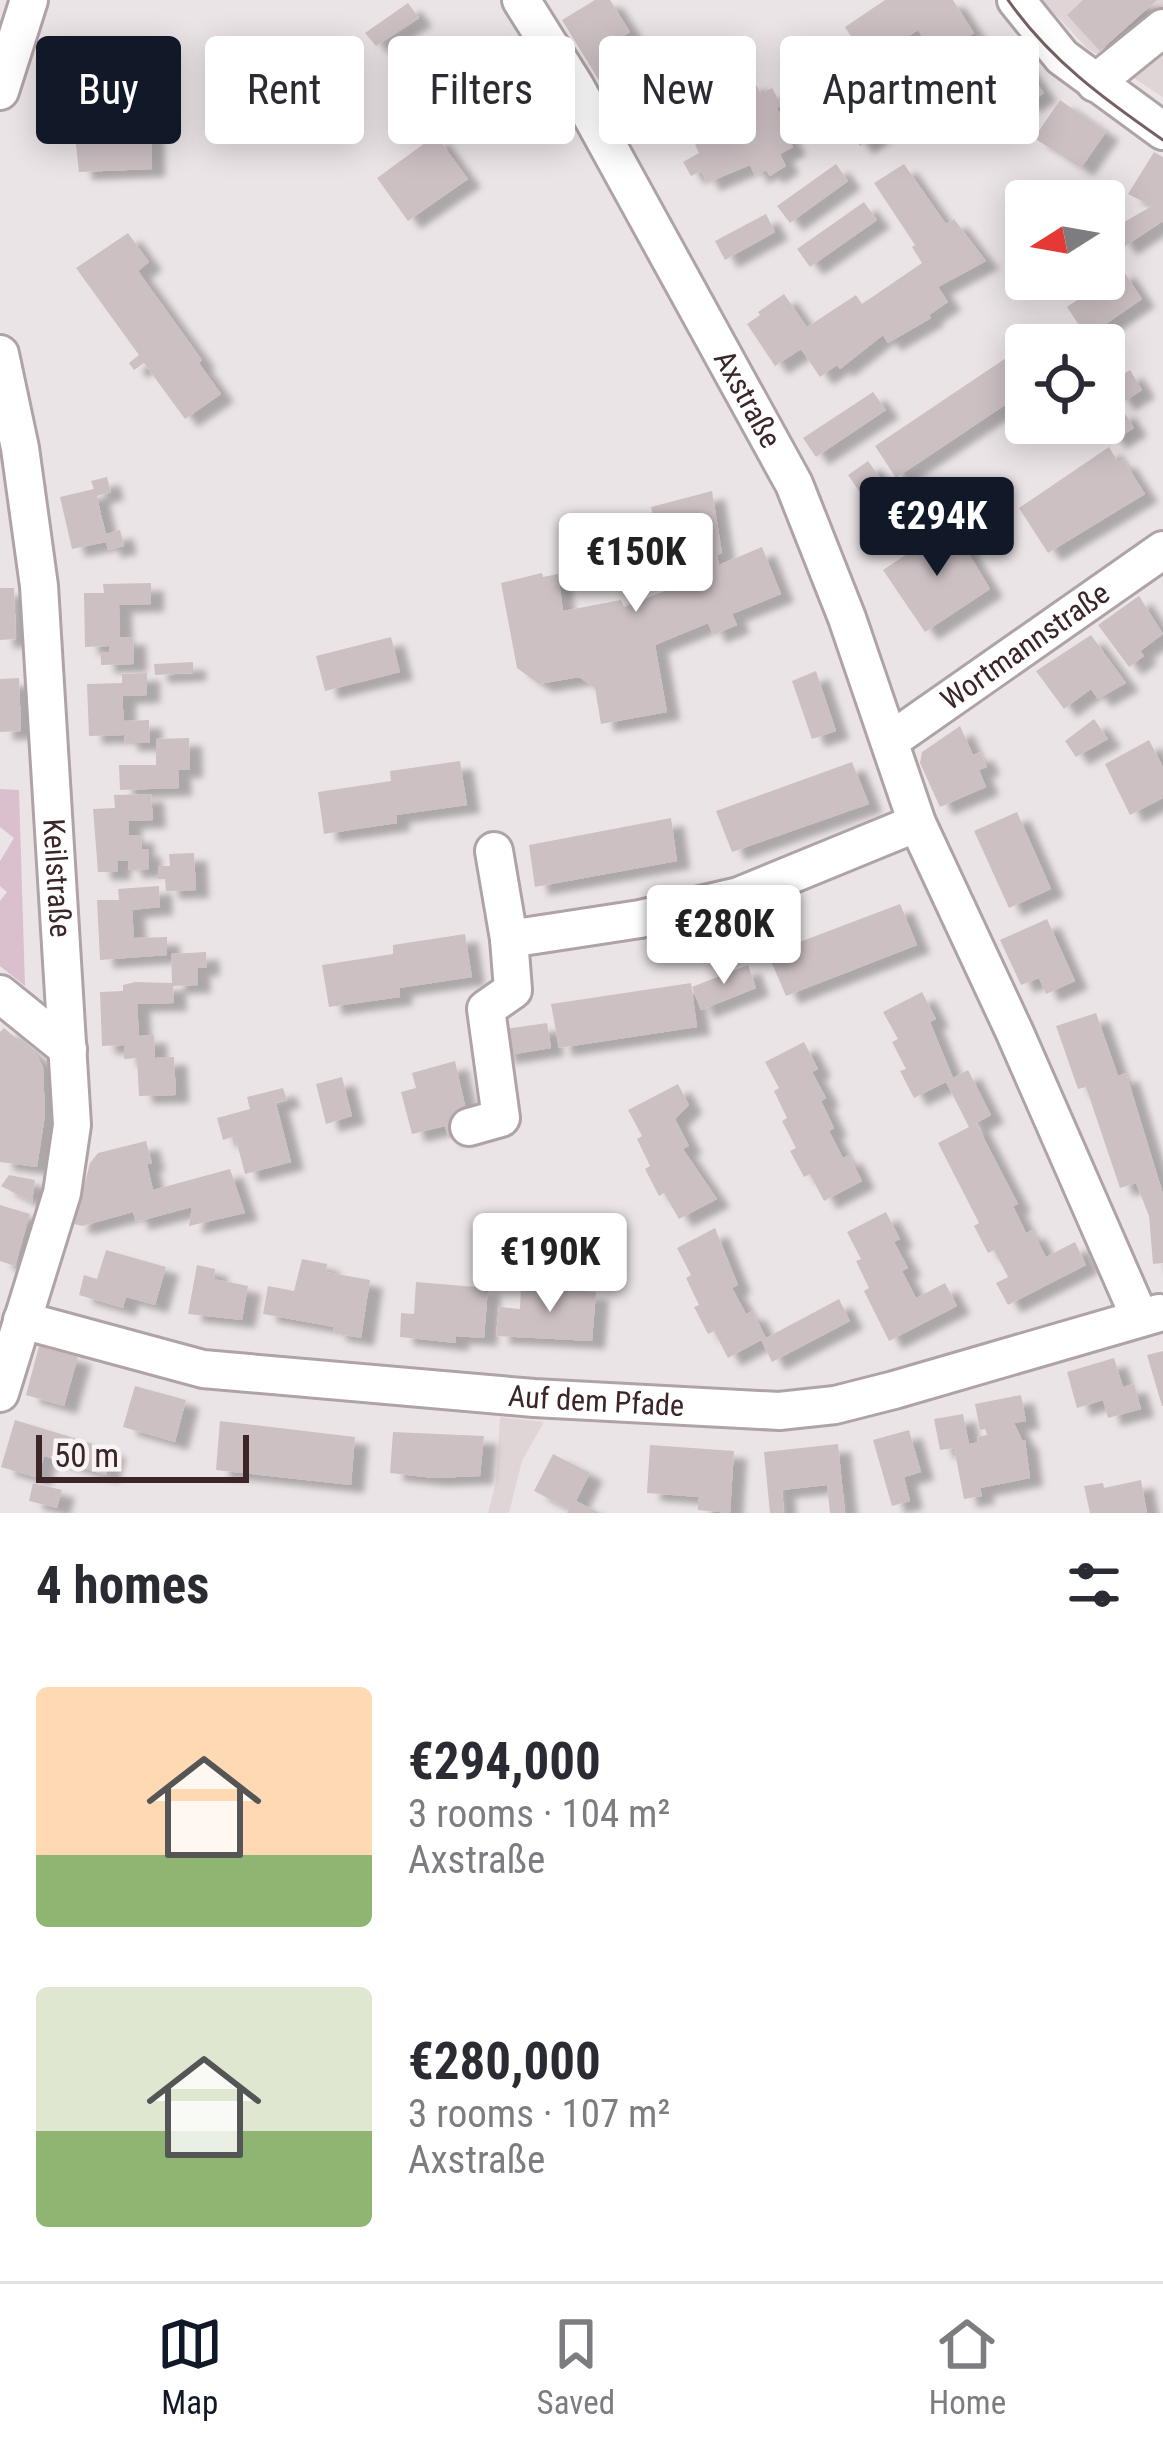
<!DOCTYPE html>
<meta charset="utf-8">
<style>
body{margin:0;font-family:"Roboto Condensed",sans-serif;background:#f2f2f3;color:#2b2b33;height:100vh;display:flex;flex-direction:column;font-size:45px;white-space:nowrap}
*{box-sizing:border-box;margin:0}
p{font-size:39px;color:#7c7c81}
.icon{flex:none;width:66px;height:66px;fill:none;stroke:currentColor;stroke-width:2;stroke-linecap:round;stroke-linejoin:round}
.map{position:relative;height:1513px;overflow:hidden}
.side{display:flex;flex-direction:column;background:#fff;flex:1}
.side>*{flex:none}
.hud{position:absolute;left:36px;top:36px;width:1092px;height:108px;display:flex;gap:24px}
.needle{width:78px;rotate:259deg}
.buttons{position:absolute;left:1005px;top:180px;display:grid;gap:24px}
.buttons a{display:grid;place-items:center;width:120px;height:120px;border-radius:12px;background:#fff;box-shadow:0 6px 30px #0003;font-size:60px}
.scale{position:absolute;left:36px;bottom:30px;width:213px;box-sizing:border-box;padding-left:12px;border:6px solid #3b2527;border-top:0;font-size:33px;line-height:42px;white-space:nowrap;color:#3b2527;-webkit-text-stroke:9px #f8f4f5;paint-order:stroke}
.price{position:absolute;translate:-50% -102px;padding:0 27px;border-radius:12px;background:#fff;color:#222;font-size:39px;line-height:78px;filter:drop-shadow(0 3px 6px #0008)}
.price::after{content:'';position:absolute;left:50%;top:72px;width:36px;height:27px;margin-left:-18px;background:inherit;clip-path:polygon(0 0,100% 0,50% 100%)}
.price.current{background:#111827;color:#fff}
ul{padding:0;list-style:none}
li{display:flex;align-items:center;gap:36px;height:300px;padding:0 36px}
li span{display:grid;place-items:center;flex:none;width:336px;height:240px;border-radius:12px;color:#555}
li>.icon{margin-inline-start:auto}
span .icon{width:144px;height:144px;fill:#fffc;stroke-width:1}
li b{font-size:51px}
h2{display:flex;justify-content:space-between;align-items:center;height:144px;padding:0 36px;font-size:51px}
.tag{padding:0 42px;border-radius:12px;background:#fff;box-shadow:0 6px 30px #0003;font-size:42px;line-height:108px}
.tag.current{background:#111827;color:#fff}
.menu{display:flex;justify-content:space-around;align-items:center;height:168px;border-top:3px solid #e1e1e2;background:#fff;font-size:33px;color:#7c7c81}
.menu a{display:grid;justify-items:center;gap:6px}
.menu .current{color:#111827}
.map>svg:first-child{display:block}
.built{fill:#dfd5d7}
.green{fill:#dabfcd}
.building{fill:#ccc0c3;filter:url(#shadow)}
.lines{fill:none;stroke-linecap:round;stroke-linejoin:round}
.minor-casing{stroke:#afa3a5;stroke-width:42}
.minor{stroke:#fff;stroke-width:36}
.tram{stroke:#766062;stroke-width:3}
.labels{text-anchor:middle;stroke-width:12;stroke-linejoin:round;paint-order:stroke}
.street-label{font-size:30px;fill:#3b2527;stroke:#f8f4f5}
</style>
<div class="map">
<svg width="1163" height="1513" viewBox="0 0 1163 1513">
<defs>
<filter id="shadow"><feDropShadow dx="13" dy="8" stdDeviation="3" flood-color="#0004"/></filter>
</defs>
<rect width="100%" height="100%" fill="#ebe4e6"/>
<g class="built">
<path d="M1042 0H1163V97L1087 48Z"/>
<path d="M500 1417 544 1422 522 1461 509 1513H488L496 1482Z"/>
</g>
<path class="green" d="M0 789 19 790 25 986 0 966V901L7 892 0 886V861L14 838 0 827Z"/>
<g class="building">
<path d="M595 0H610L630 32 619 39 644 84 613 103 562 20Z"/>
<path d="M885 0H953L974 33 936 57 918 30 868 63 845 27Z"/>
<path d="M1083 0H1157L1100 51 1067 15Z"/>
<path d="M408 3 419 18 376 46 365 33Z"/>
<path d="M1009 44 1044 93 1026 105 1022 98 1007 109 992 87 973 100 958 79Z"/>
<path d="M495 53 511 77 448 119 433 96Z"/>
<path d="M825 57 877 135 860 146 808 68Z"/>
<path d="M674 76 683 90 656 104 649 91Z"/>
<path d="M754 81 761 94 772 88 781 105 777 108 783 119 779 121 793 147 780 154 786 166 770 176 766 170 755 176 750 165 707 183 701 171 691 176 683 162 699 153 695 145 703 140 705 144 731 129 728 124 738 118 729 102 739 97 736 90Z"/>
<path d="M98 97H125V107L151 106 152 169 79 172 72 109 98 108Z"/>
<path d="M1060 100 1106 132 1081 168 1034 138Z"/>
<path d="M436 135 468 179 408 221 377 178Z"/>
<path d="M1154 152 1163 157V221L1124 247 1112 229 1152 206 1128 194Z"/>
<path d="M836 164 848 181 790 223 777 206Z"/>
<path d="M904 164 946 224 954 219 986 261 938 287 948 302 929 315 931 318 888 343 883 335 840 369 837 365 820 377 801 349 775 366 747 324 760 315 758 312 784 294 807 327 856 295 862 304 922 263 912 247 915 245 874 183Z"/>
<path d="M1032 181 1045 201H1026V215L1012 195Z"/>
<path d="M864 202 877 220 810 267 797 249Z"/>
<path d="M766 214 775 232 725 260 715 241Z"/>
<path d="M128 233 149 262 138 271 202 360 199 363 221 394 185 419 144 363 134 370 129 363 139 355 76 268Z"/>
<path d="M1122 269 1142 299 1087 337 1067 307Z"/>
<path d="M1048 330 1058 345H1026V391L896 478 875 446Z"/>
<path d="M1130 370 1142 390 1122 403 1109 383Z"/>
<path d="M873 392 886 410 816 457 803 438Z"/>
<path d="M1122 409 1134 428 1113 441 1102 423Z"/>
<path d="M1109 447 1118 462 1123 459 1145 494 1048 553 1019 508Z"/>
<path d="M868 461 890 492 884 496 898 517 878 531 863 510 869 506 848 475Z"/>
<path d="M107 477 111 492 97 496 101 515 106 534 120 530 124 546 108 550 106 542 72 549 60 497 94 489 91 481Z"/>
<path d="M712 491 722 553 717 555 719 565 762 547 781 594 732 614 737 625 713 635 708 623 655 645 667 712 601 724 595 688 579 677 539 684 517 668 501 583 542 573 543 577 558 574 563 611 621 600 624 607 685 583 681 564 665 567 651 507Z"/>
<path d="M948 527 956 539 959 537 990 589 925 632 883 570Z"/>
<path d="M151 583V604L119 605 120 637H133L134 664 101 665V652H109V646L85 647 84 593H104L103 584Z"/>
<path d="M0 588H14L16 639 0 640Z"/>
<path d="M1139 596 1163 634 1140 651 1144 656 1129 667 1098 625Z"/>
<path d="M1091 635 1126 683 1098 699 1091 689 1064 709 1036 671Z"/>
<path d="M391 637 400 672 325 691 316 656Z"/>
<path d="M193 662V673L155 675 154 664Z"/>
<path d="M816 671 836 731 812 739 792 681Z"/>
<path d="M147 673V695L123 696V709L124 721 149 720 150 743H125L124 735 89 736 87 684 122 683V674Z"/>
<path d="M19 678 21 731 0 732V679Z"/>
<path d="M1094 719 1108 739 1076 757 1065 741Z"/>
<path d="M960 726 973 755 980 752 987 767 979 770 986 787 940 807 920 763 922 752Z"/>
<path d="M189 738 190 770H178L179 788 120 790 119 765H156V739Z"/>
<path d="M1149 740 1163 767V798L1130 815 1105 764Z"/>
<path d="M460 761 467 805 396 815 397 823 324 834 318 792 391 781 390 771Z"/>
<path d="M852 762 869 804 732 852 716 811Z"/>
<path d="M151 794 153 820 129 821V835H141L142 849H148L149 869 129 870 128 861H117L118 872H98L93 809 115 808 114 795Z"/>
<path d="M1017 812 1051 889 1009 908 974 831Z"/>
<path d="M671 818 677 861 535 887 529 845Z"/>
<path d="M194 853 196 890 166 891 165 879H158V866H170L169 854Z"/>
<path d="M159 886 160 907 132 910 134 938 167 937V955L100 960 97 900H119L118 889Z"/>
<path d="M900 904 917 945 786 996 768 954Z"/>
<path d="M1047 919 1075 981 1046 994 1039 978 1021 985 1000 940Z"/>
<path d="M465 934 472 977 399 988 400 997 329 1007 322 965 393 954V945Z"/>
<path d="M206 952 207 968H197L198 985 173 986 174 1003 137 1004 139 1036 154 1035 155 1058 174 1057 176 1095 139 1096 137 1058 124 1059V1045L102 1046 100 992 123 991V985L135 982 172 983 171 954Z"/>
<path d="M748 965 756 988 701 1010 692 987Z"/>
<path d="M691 983 697 1027 559 1048 551 1004Z"/>
<path d="M922 992 936 1019 930 1022 953 1078 968 1070 991 1115 976 1123 1018 1204 1013 1206 1026 1233 1032 1230 1046 1257 1075 1242 1086 1265 1008 1305 996 1283 1008 1277 994 1250 988 1253 974 1226 979 1223 938 1143 969 1127 946 1082 914 1098 900 1071 906 1069 892 1042 898 1039 883 1012Z"/>
<path d="M1096 1013 1118 1076 1126 1073 1163 1194V1263L1153 1264 1149 1216 1136 1183 1120 1188 1086 1087 1078 1089 1056 1026Z"/>
<path d="M547 1023 551 1048 502 1056 498 1030Z"/>
<path d="M4 1028 37 1056 43 1067 45 1115 37 1167 0 1162V1032Z"/>
<path d="M804 1042 818 1069 812 1072 826 1098 821 1101 834 1128 829 1131 843 1158 849 1155 862 1181 824 1201 810 1174 804 1177 790 1151 796 1148 782 1121 787 1118 774 1091 779 1088 765 1062Z"/>
<path d="M455 1061 471 1132 448 1138 445 1126 412 1134 401 1092 416 1088 412 1073Z"/>
<path d="M342 1077 352 1116 326 1124 316 1084Z"/>
<path d="M678 1084 689 1105 675 1119 689 1146 683 1149 717 1199 679 1219 664 1193 659 1196 645 1169 650 1166 637 1139 642 1136 628 1110Z"/>
<path d="M283 1088 287 1100 276 1103 291 1162 245 1174 235 1136 223 1140 217 1118 250 1109 247 1097Z"/>
<path d="M146 1141 152 1163 147 1164 153 1190 230 1169 245 1213 189 1226 192 1207 136 1222 133 1212 82 1226 74 1224 90 1163 98 1153Z"/>
<path d="M9 1175 35 1180 32 1202 1 1186Z"/>
<path d="M0 1205 30 1214 15 1266 0 1261Z"/>
<path d="M886 1212 900 1239 894 1242 908 1268 902 1271 916 1298 945 1283 957 1306 889 1341 864 1291 869 1288 856 1261 861 1259 847 1232Z"/>
<path d="M715 1228 738 1285 732 1288 746 1314 752 1311 766 1338 839 1299 850 1321 772 1362 761 1340 728 1358 714 1331 708 1334 694 1307 699 1305 686 1278 691 1275 677 1248Z"/>
<path d="M106 1250 166 1267 155 1305 126 1297 123 1308 79 1295 84 1275 97 1279Z"/>
<path d="M302 1259 327 1264 326 1272 370 1280 361 1338 333 1333 334 1327 263 1314 268 1286 294 1291Z"/>
<path d="M197 1265 215 1269 214 1279 248 1286 242 1320 188 1314Z"/>
<path d="M416 1282 488 1288 484 1338 456 1336V1343L400 1337 401 1313 414 1314Z"/>
<path d="M521 1286 596 1292 592 1341 496 1336 499 1307 520 1309Z"/>
<path d="M39 1346 78 1357 64 1406 26 1395Z"/>
<path d="M1163 1351V1406H1162L1147 1355Z"/>
<path d="M1114 1358 1123 1387 1134 1384 1141 1409 1108 1418 1103 1400 1077 1408 1067 1372Z"/>
<path d="M135 1386 186 1400 175 1442 123 1427Z"/>
<path d="M1021 1395 1026 1421 1014 1423 1022 1440H1025L1030 1478 980 1488 982 1496 964 1499 954 1448 940 1450 934 1419 963 1414 969 1444 978 1442 977 1437 987 1435 985 1429 980 1430 975 1404Z"/>
<path d="M15 1420 113 1450 106 1475 44 1456 38 1478 1 1467Z"/>
<path d="M220 1421 355 1437 351 1485 216 1470Z"/>
<path d="M909 1430 921 1472 904 1477 910 1501 892 1506 873 1440Z"/>
<path d="M393 1432 484 1436 480 1476 434 1478 390 1473Z"/>
<path d="M838 1444 845 1513H830L827 1485 782 1490 784 1513H770L764 1452Z"/>
<path d="M650 1445 734 1451 730 1513 698 1510V1497L647 1493Z"/>
<path d="M553 1454 590 1473 576 1501 600 1513H567L569 1509 534 1491Z"/>
<path d="M1141 1480 1147 1513H1090L1084 1486 1103 1483 1104 1488Z"/>
<path d="M33 1483 62 1490 57 1508 29 1501Z"/>
</g>
<g class="lines">
<g class="minor-casing">
<g id="minor">
<path id="s1" d="M521 0 575 86 794 484 847 618 917 823 1015 1033 1139 1316"/>
<path d="M1016 0 1062 57 1163 131"/>
<path d="M1095 83 1163 28"/>
<path d="M0 91 29 0"/>
<path id="s2" d="M0 354 20 448 39 586 72 1125 62 1193 0 1393"/>
<path id="s3" d="M890 741 1163 550"/>
<path d="M494 851 509 939 640 919 739 896 917 823"/>
<path d="M0 994 68 1049"/>
<path d="M469 1127 501 1118 486 1009 513 990 509 939"/>
<path id="s4" d="M22 1320 203 1369 534 1398 779 1411 835 1405 894 1390 1159 1313"/>
</g>
</g>
<use href="#minor" class="minor"/>
<path class="tram" d="M1008 0C1050 60 1104 99 1163 140"/>
</g>
<g class="labels">
<g class="street-label">
<text dy="10" stroke="none"><textPath href="#s1" startOffset="459">Axstraße</textPath></text>
<text dy="10" stroke="none"><textPath href="#s3" startOffset="165">Wortmannstraße</textPath></text>
<text dy="10" stroke="none"><textPath href="#s2" startOffset="528">Keilstraße</textPath></text>
<text dy="10" stroke="none"><textPath href="#s4" startOffset="582">Auf dem Pfade</textPath></text>
</g>
</g>
</svg>
<div class="buttons">
<a><svg class="needle" viewBox="-14 -14 28 28"><path d="M0-13l5 13h-10z" fill="#e53935"/><path d="M0 13l5-13h-10z" fill="#7c7c81"/></svg></a>
<a><svg class="icon" aria-label="locate" viewBox="0 0 24 24"><circle cx="12" cy="12" r="6"/><path d="M12 2v4M12 18v4M2 12h4M18 12h4"/></svg></a>
</div>
<div class="scale">50 m</div>
<b class="price current" style="left:937px;top:579px">€294K</b>
<b class="price" style="left:636px;top:615px">€150K</b>
<b class="price" style="left:724px;top:987px">€280K</b>
<b class="price" style="left:550px;top:1315px">€190K</b>
<div class="hud">
<a class="tag current">Buy</a>
<a class="tag">Rent</a>
<a class="tag">Filters</a>
<a class="tag">New</a>
<a class="tag">Apartment</a>
</div>
</div>
<section class="side">
<h2>4 homes<svg class="icon" aria-label="filters" viewBox="0 0 24 24"><path d="M4 7h16M4 17h16"/><circle cx="9" cy="7" r="2"/><circle cx="15" cy="17" r="2"/></svg></h2>
<ul>
<li><span style="background:linear-gradient(#ffd9b3 70%,#8fb573 0)"><svg class="icon" aria-label="home" viewBox="0 0 24 24"><path d="M3 11l9-7 9 7M6 9v11h12V9"/></svg></span><div><b>€294,000</b><p>3 rooms · 104 m²</p><p>Axstraße</p></div></li>
<li><span style="background:linear-gradient(#dfe7d0 60%,#8fb573 0)"><svg class="icon" aria-label="home" viewBox="0 0 24 24"><path d="M3 11l9-7 9 7M6 9v11h12V9"/></svg></span><div><b>€280,000</b><p>3 rooms · 107 m²</p><p>Axstraße</p></div></li>
</ul>
</section>
<nav class="menu">
<a class="current"><svg class="icon" aria-label="map" viewBox="0 0 24 24"><path d="M3 6l6-2 6 2 6-2v14l-6 2-6-2-6 2zM9 4v14M15 6v14"/></svg>Map</a>
<a><svg class="icon" aria-label="saved" viewBox="0 0 24 24"><path d="M7 4h10v16l-5-4-5 4z"/></svg>Saved</a>
<a><svg class="icon" aria-label="home" viewBox="0 0 24 24"><path d="M3 11l9-7 9 7M6 9v11h12V9"/></svg>Home</a>
</nav>
